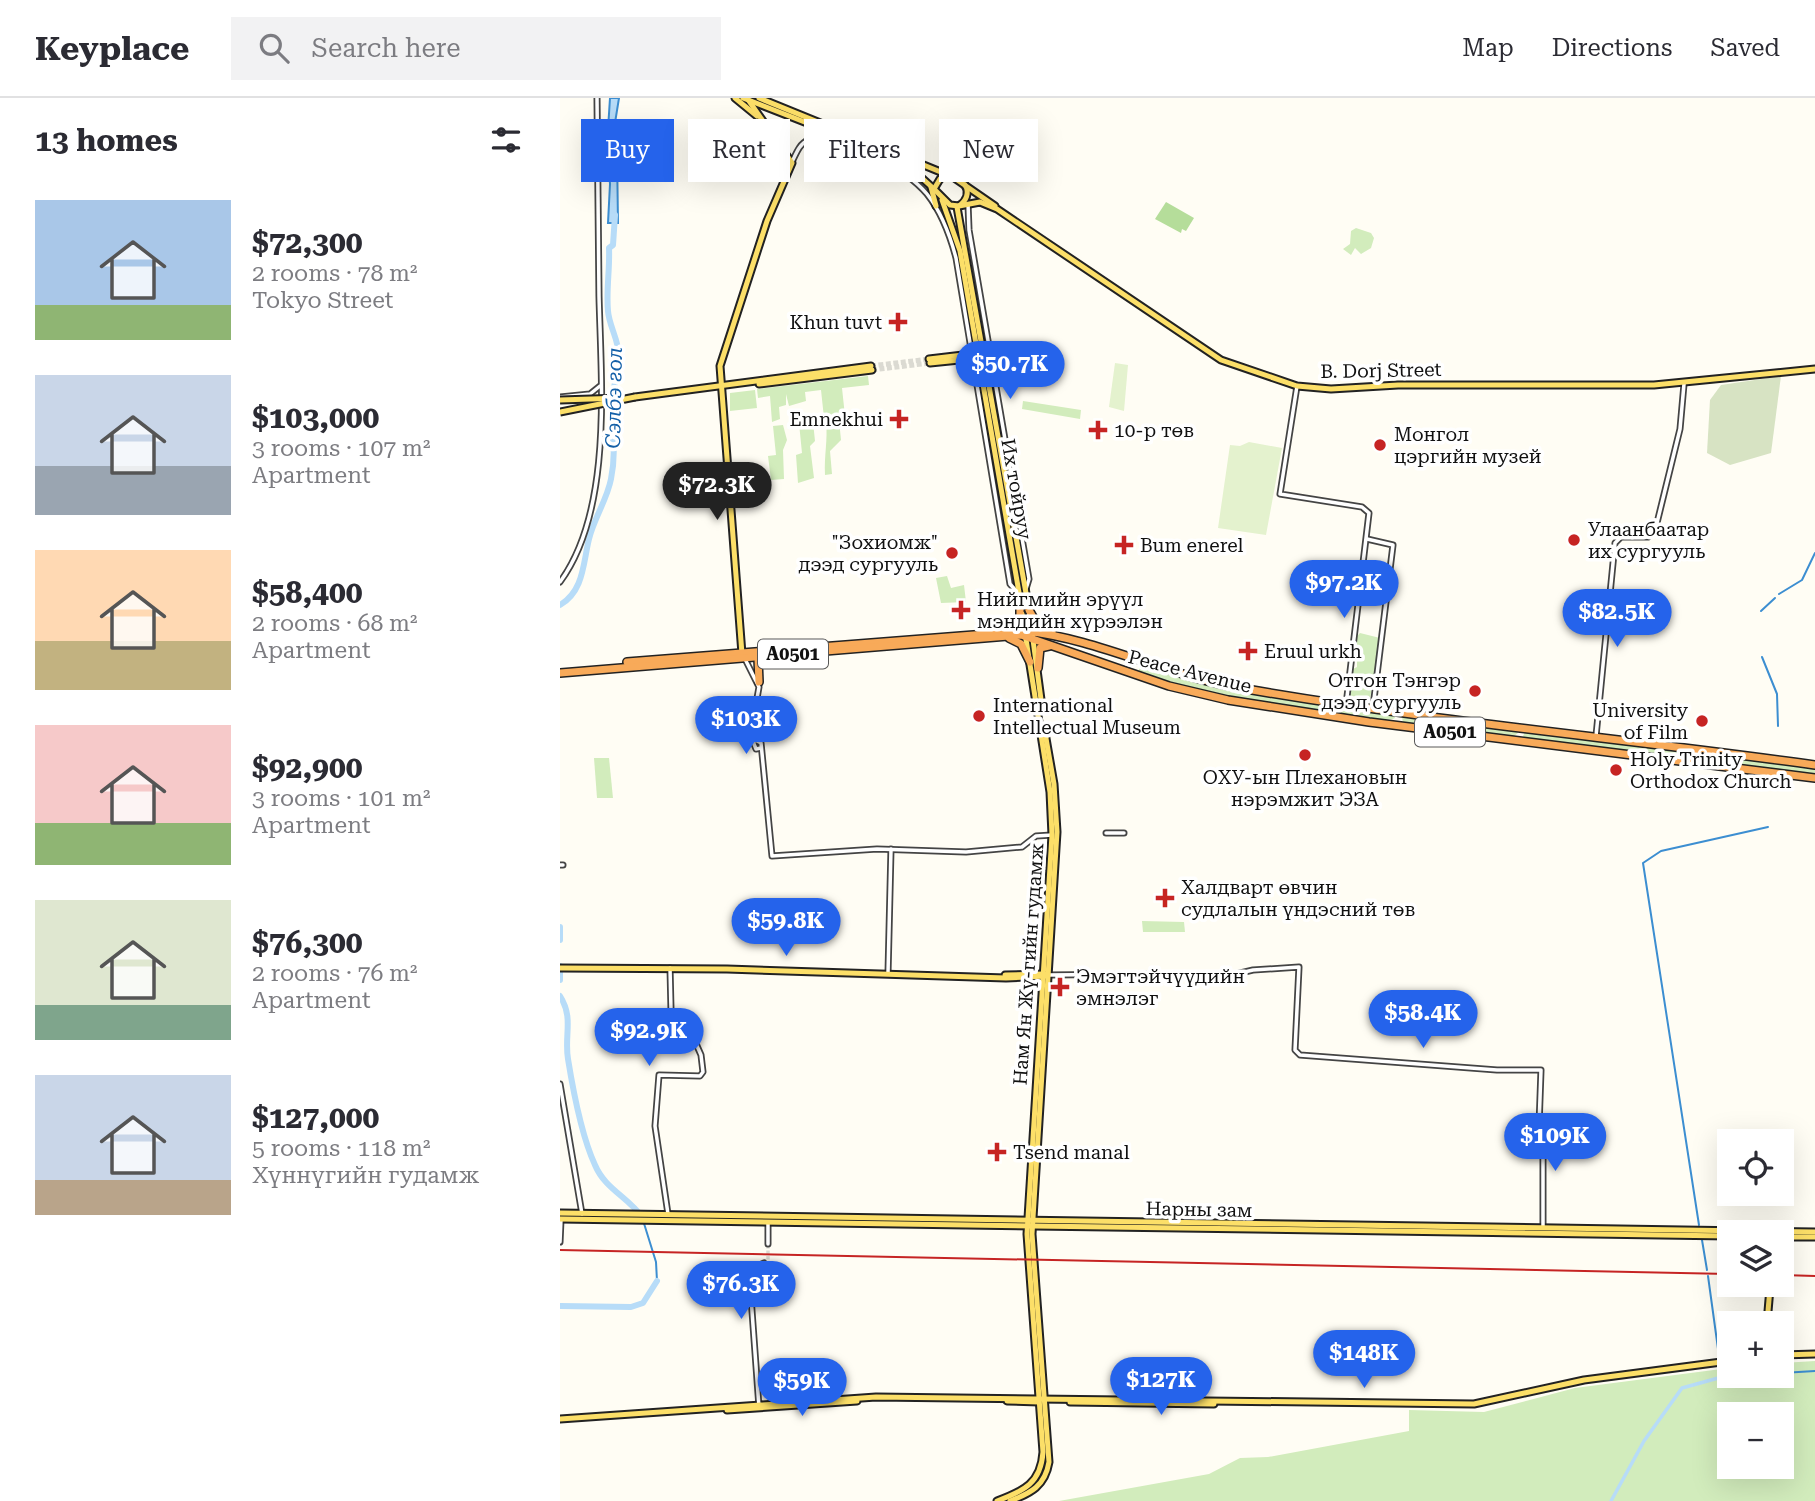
<!DOCTYPE html>
<meta charset="utf-8">
<style>
body{margin:0;font-family:"Roboto Serif",serif;background:#f2f2f3;color:#2b2b33;height:100vh;display:flex;flex-direction:column;font-size:26px;white-space:nowrap}
*{box-sizing:border-box;margin:0}
p{font-size:23px;color:#7c7c81}
.icon{flex:none;width:38px;height:38px;fill:none;stroke:currentColor;stroke-width:2;stroke-linecap:round;stroke-linejoin:round}
.map{position:relative;flex:1;overflow:hidden}
.side{display:flex;flex-direction:column;background:#fff;width:560px}
.side>*{flex:none}
.guide{position:absolute;left:21px;top:21px;width:665px;height:63px;display:flex;gap:14px}
.controls{position:absolute;left:1157px;top:1031px;display:grid;gap:14px}
.controls a{display:grid;place-items:center;width:77px;height:77px;border-radius:0px;background:#fff;box-shadow:0 7px 28px #0002;font-size:35px}
.price{position:absolute;translate:-50% -60px;padding:0 16px;border-radius:24px;background:#2563eb;color:#fff;font-size:23px;line-height:46px;filter:drop-shadow(0 2px 4px #0008)}
.price::after{content:'';position:absolute;left:50%;top:42px;width:21px;height:16px;margin-left:-10px;background:inherit;clip-path:polygon(0 0,100% 0,50% 100%)}
.price.current{background:#222;color:#fff}
ul{padding:0;list-style:none}
li{display:flex;align-items:center;gap:21px;height:175px;padding:0 35px}
li span{display:grid;place-items:center;flex:none;width:196px;height:140px;border-radius:0px;color:#555}
li>.icon{margin-inline-start:auto}
span .icon{width:84px;height:84px;fill:#fffc;stroke-width:1}
li b{font-size:30px}
h2{display:flex;justify-content:space-between;align-items:center;height:84px;padding:0 35px;font-size:30px}
.tag{padding:0 24px;border-radius:0px;background:#fff;box-shadow:0 7px 28px #0002;font-size:24px;line-height:63px}
.tag.current{background:#2563eb;color:#fff}
header{display:flex;align-items:center;gap:42px;box-sizing:border-box;height:98px;padding:0 35px;background:#fff;border-bottom:2px solid #e1e1e2}
header strong{font-size:33px}
nav{display:flex;gap:38px;margin-inline-start:auto;font-size:24px}
.search{width:490px;height:63px;background:#f2f2f3;display:flex;align-items:center;gap:18px;box-sizing:border-box;padding:0 24px;border-radius:0px;color:#7c7c81;font-size:26px}
main{display:flex;flex:1;min-height:0}
.map>svg:first-child{display:block}
.green{fill:#d2ecbc;fill-rule:evenodd}
.forest{fill:#b5dd9a}
.cemetery{fill:#d7e3c3}
.pitch{fill:#e4f2ce}
.water{fill:#b7dcf8;stroke:#3c8ed1;stroke-width:2}
.lines{fill:none;stroke-linecap:round;stroke-linejoin:round}
.stream{stroke:#3c8ed1;stroke-width:2}
.canal{stroke:#b7dcf8;stroke-width:3.5}
.river{stroke:#b7dcf8;stroke-width:6}
.minor-tunnel{stroke:#dbdad2;stroke-width:3.5;stroke-dasharray:3.5 2;stroke-linecap:butt}
.major-tunnel{stroke:#dbdad2;stroke-width:5;stroke-dasharray:5 2.5;stroke-linecap:butt}
.minor-casing{stroke:#444;stroke-width:7}
.major-casing{stroke:#222;stroke-width:9}
.highway-casing{stroke:#222;stroke-width:10}
.minor{stroke:#fff;stroke-width:3.5}
.major{stroke:#fcdf68;stroke-width:5}
.highway{stroke:#f8aa59;stroke-width:7}
.rail{stroke:#c62423;stroke-width:2}
.major-bridge-casing{stroke:#222;stroke-width:9;stroke-linecap:butt}
.major-bridge{stroke:#fcdf68;stroke-width:5}
.poi-dot{fill:#c62423;stroke:#fff;stroke-width:2.5}
.labels{text-anchor:middle;stroke-width:7;stroke-linejoin:round;paint-order:stroke}
.shield{fill:#fff;stroke:#585858;stroke-width:2}
.shield-label{font-size:18px;font-weight:bold;fill:#111}
.poi-label{font-size:19px;fill:#111;stroke:#fff;text-anchor:start}
.street-label{font-size:19px;fill:#111;stroke:#fff}
.water-label{font-size:21px;font-style:italic;fill:#1460a8;stroke:#fff}
</style>
<header>
<strong>Keyplace</strong>
<div class="search"><svg class="icon" aria-label="search" viewBox="0 0 24 24"><circle cx="10" cy="10" r="6"/><path d="M15 15l6 6"/></svg>Search here</div>
<nav><a>Map</a><a>Directions</a><a>Saved</a></nav>
</header>
<main>
<section class="side">
<h2>13 homes<svg class="icon" aria-label="filters" viewBox="0 0 24 24"><path d="M4 7h16M4 17h16"/><circle cx="9" cy="7" r="2"/><circle cx="15" cy="17" r="2"/></svg></h2>
<ul>
<li><span style="background:linear-gradient(#a9c7e8 75%,#8fb573 0)"><svg class="icon" aria-label="home" viewBox="0 0 24 24"><path d="M3 11l9-7 9 7M6 9v11h12V9"/></svg></span><div><b>$72,300</b><p>2 rooms · 78 m²</p><p>Tokyo Street</p></div></li>
<li><span style="background:linear-gradient(#c9d6e8 65%,#9aa5b1 0)"><svg class="icon" aria-label="home" viewBox="0 0 24 24"><path d="M3 11l9-7 9 7M6 9v11h12V9"/></svg></span><div><b>$103,000</b><p>3 rooms · 107 m²</p><p>Apartment</p></div></li>
<li><span style="background:linear-gradient(#ffd9b3 65%,#c2b280 0)"><svg class="icon" aria-label="home" viewBox="0 0 24 24"><path d="M3 11l9-7 9 7M6 9v11h12V9"/></svg></span><div><b>$58,400</b><p>2 rooms · 68 m²</p><p>Apartment</p></div></li>
<li><span style="background:linear-gradient(#f6c9c9 70%,#8fb573 0)"><svg class="icon" aria-label="home" viewBox="0 0 24 24"><path d="M3 11l9-7 9 7M6 9v11h12V9"/></svg></span><div><b>$92,900</b><p>3 rooms · 101 m²</p><p>Apartment</p></div></li>
<li><span style="background:linear-gradient(#dfe7d0 75%,#7fa58c 0)"><svg class="icon" aria-label="home" viewBox="0 0 24 24"><path d="M3 11l9-7 9 7M6 9v11h12V9"/></svg></span><div><b>$76,300</b><p>2 rooms · 76 m²</p><p>Apartment</p></div></li>
<li><span style="background:linear-gradient(#c9d6e8 75%,#b9a48a 0)"><svg class="icon" aria-label="home" viewBox="0 0 24 24"><path d="M3 11l9-7 9 7M6 9v11h12V9"/></svg></span><div><b>$127,000</b><p>5 rooms · 118 m²</p><p>Хүннүгийн гудамж</p></div></li>
</ul>
</section>
<div class="map">
<svg width="1255" height="1403" viewBox="0 0 1255 1403">
<rect width="100%" height="100%" fill="#fffdf4"/>
<g class="green">
<path d="M796 130 811 135 814 140 811 150 801 156 795 150 791 157 783 151 790 146 791 133Z"/>
<path d="M308 278 309 287 282 290 285 318 264 320 261 292 245 294 246 303 229 308 226 296V307L219 309 220 321 212 324 210 298 198 300 197 291Z"/>
<path d="M195 292 197 310 170 313V295Z"/>
<path d="M463 303 521 312 520 321 462 311Z"/>
<path d="M279 322 281 342 270 353 272 376 265 377C264 357 268 342 266 323Z"/>
<path d="M253 324 255 343 250 348 254 380 238 385 236 357 242 355 239 325Z"/>
<path d="M223 327 227 342 223 352 224 381 211 382 208 358 216 357 213 328Z"/>
<path d="M387 478 391 490 404 487 406 504 381 505 376 480Z"/>
<path d="M800 535 820 540 809 607 789 602 793 571 797 569V538Z"/>
<path d="M580 569 675 592 834 616 835 620C811 632 613 586 578 575Z"/>
<path d="M842 618 957 632 958 635 954 638 843 626Z"/>
<path d="M965 634 1255 669V677L966 641 963 638Z"/>
<path d="M34 660H49L53 700H37Z"/>
<path d="M582 823 624 824 625 834H583Z"/>
<path d="M1255 1263V1403H499L649 1376 680 1360 708 1359 849 1333V1312L924 1314 1015 1290 1169 1270V1278H1222V1265ZM1169 1316H1222V1368H1169Z"/>
</g>
<path class="forest" d="M606 104 634 120 626 133 622 131 621 135 595 121Z"/>
<path class="cemetery" d="M1221 278 1211 355 1170 367 1147 355 1150 302 1161 287Z"/>
<g class="pitch">
<path d="M555 265 568 267 564 313 549 309Z"/>
<path d="M689 344 722 350 706 437 658 430 670 347 680 348Z"/>
</g>
<path class="water" d="M50 0H59L54 31 57 54 58 125H48L50 86 47 47Z"/>
<g class="lines">
<g class="stream">
<path d="M1219 496 1242 482 1255 455"/>
<path d="M1201 513 1215 500"/>
<path d="M1202 559 1217 596 1218 628"/>
<path d="M82 1119 96 1164 97 1183"/>
<path d="M1139 1127 1083 765 1101 753 1208 729"/>
<path d="M1142 1142 1147 1172"/>
<path d="M1148 1178 1159 1258"/>
<path d="M1162 1271V1279L1187 1278"/>
<path d="M1222 1275 1255 1273"/>
</g>
<path class="canal" d="M1051 1403 1084 1343 1122 1290 1162 1279"/>
<g class="river">
<path d="M0 507C24 493 23 465 29 441 34 420 47 402 51 381 56 356 53 341 51 317 49 297 59 279 59 259 59 242 49 228 48 213 46 192 50 171 49 150L53 147 55 117"/>
<path d="M0 829V842"/>
<path d="M0 868V882"/>
<path d="M0 898C14 920 4 937 8 961 13 992 22 1039 35 1067 45 1091 68 1099 82 1119"/>
<path d="M0 1208 71 1209 83 1205 97 1183"/>
</g>
<path class="minor-tunnel" d="M204 1165 208 1162V1146"/>
<g class="major-tunnel">
<path d="M311 268 369 261"/>
<path d="M312 272 370 265"/>
</g>
<g class="minor-casing">
<g id="minor">
<path d="M232 64C236 56 239 46 248 42 280 29 347 72 367 96 382 115 390 137 396 160L450 486 458 495"/>
<path d="M408 106 409 132 469 481 466 491"/>
<path d="M737 288 720 396 802 409 809 415 786 607"/>
<path d="M0 299 30 296 40 288"/>
<path d="M807 441 833 447 813 609"/>
<path d="M0 484C53 412 41 283 39 198 38 132 38 66 37 0"/>
<path d="M185 561 199 589 193 623 194 646 196 651 201 650"/>
<path d="M1036 638 1055 445 1061 439H1088L1095 433 1120 331 1124 286"/>
<path d="M195 642 201 645 212 758 317 751 406 754 462 749 476 738 492 737"/>
<path d="M546 735H564"/>
<path d="M0 767H3"/>
<path d="M328 875 331 751"/>
<path d="M488 877 592 876 659 880 693 872 739 869 735 952 740 957 937 972H981L979 1028 983 1049V1129"/>
<path d="M644 878 664 877"/>
<path d="M0 986 22 1116"/>
<path d="M108 1116 95 1028 99 977 140 978 143 974 141 957 126 923 111 912 110 870"/>
<path d="M0 1144 1 1121"/>
<path d="M208 1146V1125"/>
<path d="M199 1309 189 1172 204 1165"/>
</g>
</g>
<g class="major-casing">
<g id="major">
<path d="M175 0 197 18"/>
<path d="M183 0 342 62 374 91"/>
<path d="M199 0 393 79 435 108"/>
<path d="M387 77 380 81 374 91 390 107 399 108C406 103 410 95 405 87"/>
<path d="M371 89 376 108"/>
<path d="M382 102 400 153 461 506"/>
<path d="M399 108 420 104 437 111 661 262 737 288 771 291 838 287H1094L1255 271"/>
<path d="M397 109 469 512 482 609"/>
<path d="M369 261 420 255"/>
<path d="M370 265 419 260"/>
<path d="M199 286 312 272"/>
<path d="M75 299 311 268"/>
<path d="M182 556 160 268 207 123 232 65 187 0"/>
<path d="M0 870 167 871 446 880 486 878"/>
<path d="M445 877 484 876"/>
<path d="M0 1115 1255 1134"/>
<path d="M0 1121 1169 1138"/>
<path d="M1222 1139H1255"/>
<path d="M1207 1225 1210 1190"/>
<path d="M1222 1257 1255 1256"/>
<path d="M447 1303 479 1304"/>
<path d="M510 1304 654 1306"/>
<path d="M167 1312 297 1303"/>
<path d="M0 1321 316 1299 914 1306 1024 1282 1169 1263"/>
<path d="M437 1403C464 1393 481 1385 483 1354L467 1136 492 737 490 694 462 516"/>
<path d="M450 1403C471 1395 485 1388 489 1364L472 1136 497 734 494 686 484 629"/>
</g>
</g>
<g class="highway-casing">
<g id="highway">
<path d="M469 512 478 528 492 534"/>
<path d="M449 532 460 524V504"/>
<path d="M449 540 461 546 470 564"/>
<path d="M198 560 199 584"/>
<path d="M67 564 465 533C537 541 603 576 675 589 867 623 1062 640 1255 667"/>
<path d="M478 570 480 550 489 548"/>
<path d="M0 575 461 537 609 588 668 602 809 624 1255 680"/>
</g>
</g>
<use href="#minor" class="minor"/>
<use href="#major" class="major"/>
<use href="#highway" class="highway"/>
<g class="rail">
<path d="M0 1152 1169 1176"/>
<path d="M1222 1177 1255 1178"/>
</g>
<g class="major-bridge-casing">
<g id="major-bridge">
<path d="M0 302 62 300"/>
<path d="M0 314 75 299"/>
</g>
</g>
<use href="#major-bridge" class="major-bridge"/>
</g>
<g class="poi-dot">
<path d="M334.5 213.5h7v7h7v7h-7v7h-7v-7h-7v-7h7z"/>
<path d="M335.5 310.5h7v7h7v7h-7v7h-7v-7h-7v-7h7z"/>
<path d="M534.5 321.5h7v7h7v7h-7v7h-7v-7h-7v-7h7z"/>
<circle cx="820" cy="347" r="7"/>
<circle cx="1014" cy="442" r="7"/>
<path d="M560.5 436.5h7v7h7v7h-7v7h-7v-7h-7v-7h7z"/>
<circle cx="392" cy="455" r="7"/>
<path d="M397.5 501.5h7v7h7v7h-7v7h-7v-7h-7v-7h7z"/>
<path d="M684.5 542.5h7v7h7v7h-7v7h-7v-7h-7v-7h7z"/>
<circle cx="915" cy="593" r="7"/>
<circle cx="419" cy="618" r="7"/>
<circle cx="1142" cy="623" r="7"/>
<circle cx="745" cy="657" r="7"/>
<circle cx="1056" cy="672" r="7"/>
<path d="M601.5 789.5h7v7h7v7h-7v7h-7v-7h-7v-7h7z"/>
<path d="M496.5 878.5h7v7h7v7h-7v7h-7v-7h-7v-7h7z"/>
<path d="M433.5 1043.5h7v7h7v7h-7v7h-7v-7h-7v-7h7z"/>
</g>
<g class="labels">
<g class="shield">
<rect x="198" y="541.5" width="70" height="29" rx="5"/>
<rect x="855" y="619.5" width="70" height="29" rx="5"/>
</g>
<g class="shield-label">
<text x="233" y="562">A0501</text>
<text x="890" y="640">A0501</text>
</g>
<g class="poi-label">
<text x="322" y="231" text-anchor="end">Khun tuvt</text>
<text x="323" y="328" text-anchor="end">Emnekhui</text>
<text x="554" y="339">10-р төв</text>
<text x="834" y="343">Монгол<tspan x="834" dy="22">цэргийн музей</tspan></text>
<text x="1028" y="438">Улаанбаатар<tspan x="1028" dy="22">их сургууль</tspan></text>
<text x="378" y="451" text-anchor="end">"Зохиомж"<tspan x="378" dy="22">дээд сургууль</tspan></text>
<text x="580" y="454">Bum enerel</text>
<text x="417" y="508">Нийгмийн эрүүл<tspan x="417" dy="22">мэндийн хүрээлэн</tspan></text>
<text x="704" y="560">Eruul urkh</text>
<text x="901" y="589" text-anchor="end">Отгон Тэнгэр<tspan x="901" dy="22">дээд сургууль</tspan></text>
<text x="433" y="614">International<tspan x="433" dy="22">Intellectual Museum</tspan></text>
<text x="1128" y="619" text-anchor="end">University<tspan x="1128" dy="22">of Film</tspan></text>
<text x="1070" y="668">Holy Trinity<tspan x="1070" dy="22">Orthodox Church</tspan></text>
<text x="745" y="686" text-anchor="middle">ОХУ-ын Плехановын<tspan x="745" dy="22">нэрэмжит ЭЗА</tspan></text>
<text x="621" y="796">Халдварт өвчин<tspan x="621" dy="22">судлалын үндэсний төв</tspan></text>
<text x="516" y="885">Эмэгтэйчүүдийн<tspan x="516" dy="22">эмнэлэг</tspan></text>
<text x="453" y="1061">Tsend manal</text>
</g>
<g class="street-label">
<text transform="translate(821 272) rotate(-1)" y="7">B. Dorj Street</text>
<text transform="translate(457 391) rotate(80)" y="7">Их тойруу</text>
<text transform="translate(630 573) rotate(14)" y="7">Peace Avenue</text>
<text transform="translate(468 866) rotate(-86)" y="7">Нам Ян Жү-гийн гудамж</text>
<text transform="translate(639 1111) rotate(1)" y="7">Нарны зам</text>
</g>
<g class="water-label">
<text transform="translate(54 300) rotate(-89)" y="7">Сэлбэ гол</text>
</g>
</g>
</svg>
<div class="controls">
<a><svg class="icon" aria-label="locate" viewBox="0 0 24 24"><circle cx="12" cy="12" r="6"/><path d="M12 2v4M12 18v4M2 12h4M18 12h4"/></svg></a>
<a><svg class="icon" aria-label="layers" viewBox="0 0 24 24"><path d="M12 4l9 5-9 5-9-5zM3 14l9 5 9-5"/></svg></a>
<a>+</a>
<a>−</a>
</div>
<b class="price" style="left:450px;top:303px">$50.7K</b>
<b class="price current" style="left:157px;top:424px">$72.3K</b>
<b class="price" style="left:784px;top:522px">$97.2K</b>
<b class="price" style="left:1057px;top:551px">$82.5K</b>
<b class="price" style="left:186px;top:658px">$103K</b>
<b class="price" style="left:226px;top:860px">$59.8K</b>
<b class="price" style="left:863px;top:952px">$58.4K</b>
<b class="price" style="left:89px;top:970px">$92.9K</b>
<b class="price" style="left:995px;top:1075px">$109K</b>
<b class="price" style="left:181px;top:1223px">$76.3K</b>
<b class="price" style="left:804px;top:1292px">$148K</b>
<b class="price" style="left:601px;top:1319px">$127K</b>
<b class="price" style="left:242px;top:1320px">$59K</b>
<div class="guide">
<a class="tag current">Buy</a>
<a class="tag">Rent</a>
<a class="tag">Filters</a>
<a class="tag">New</a>
</div>
</div>
</main>
